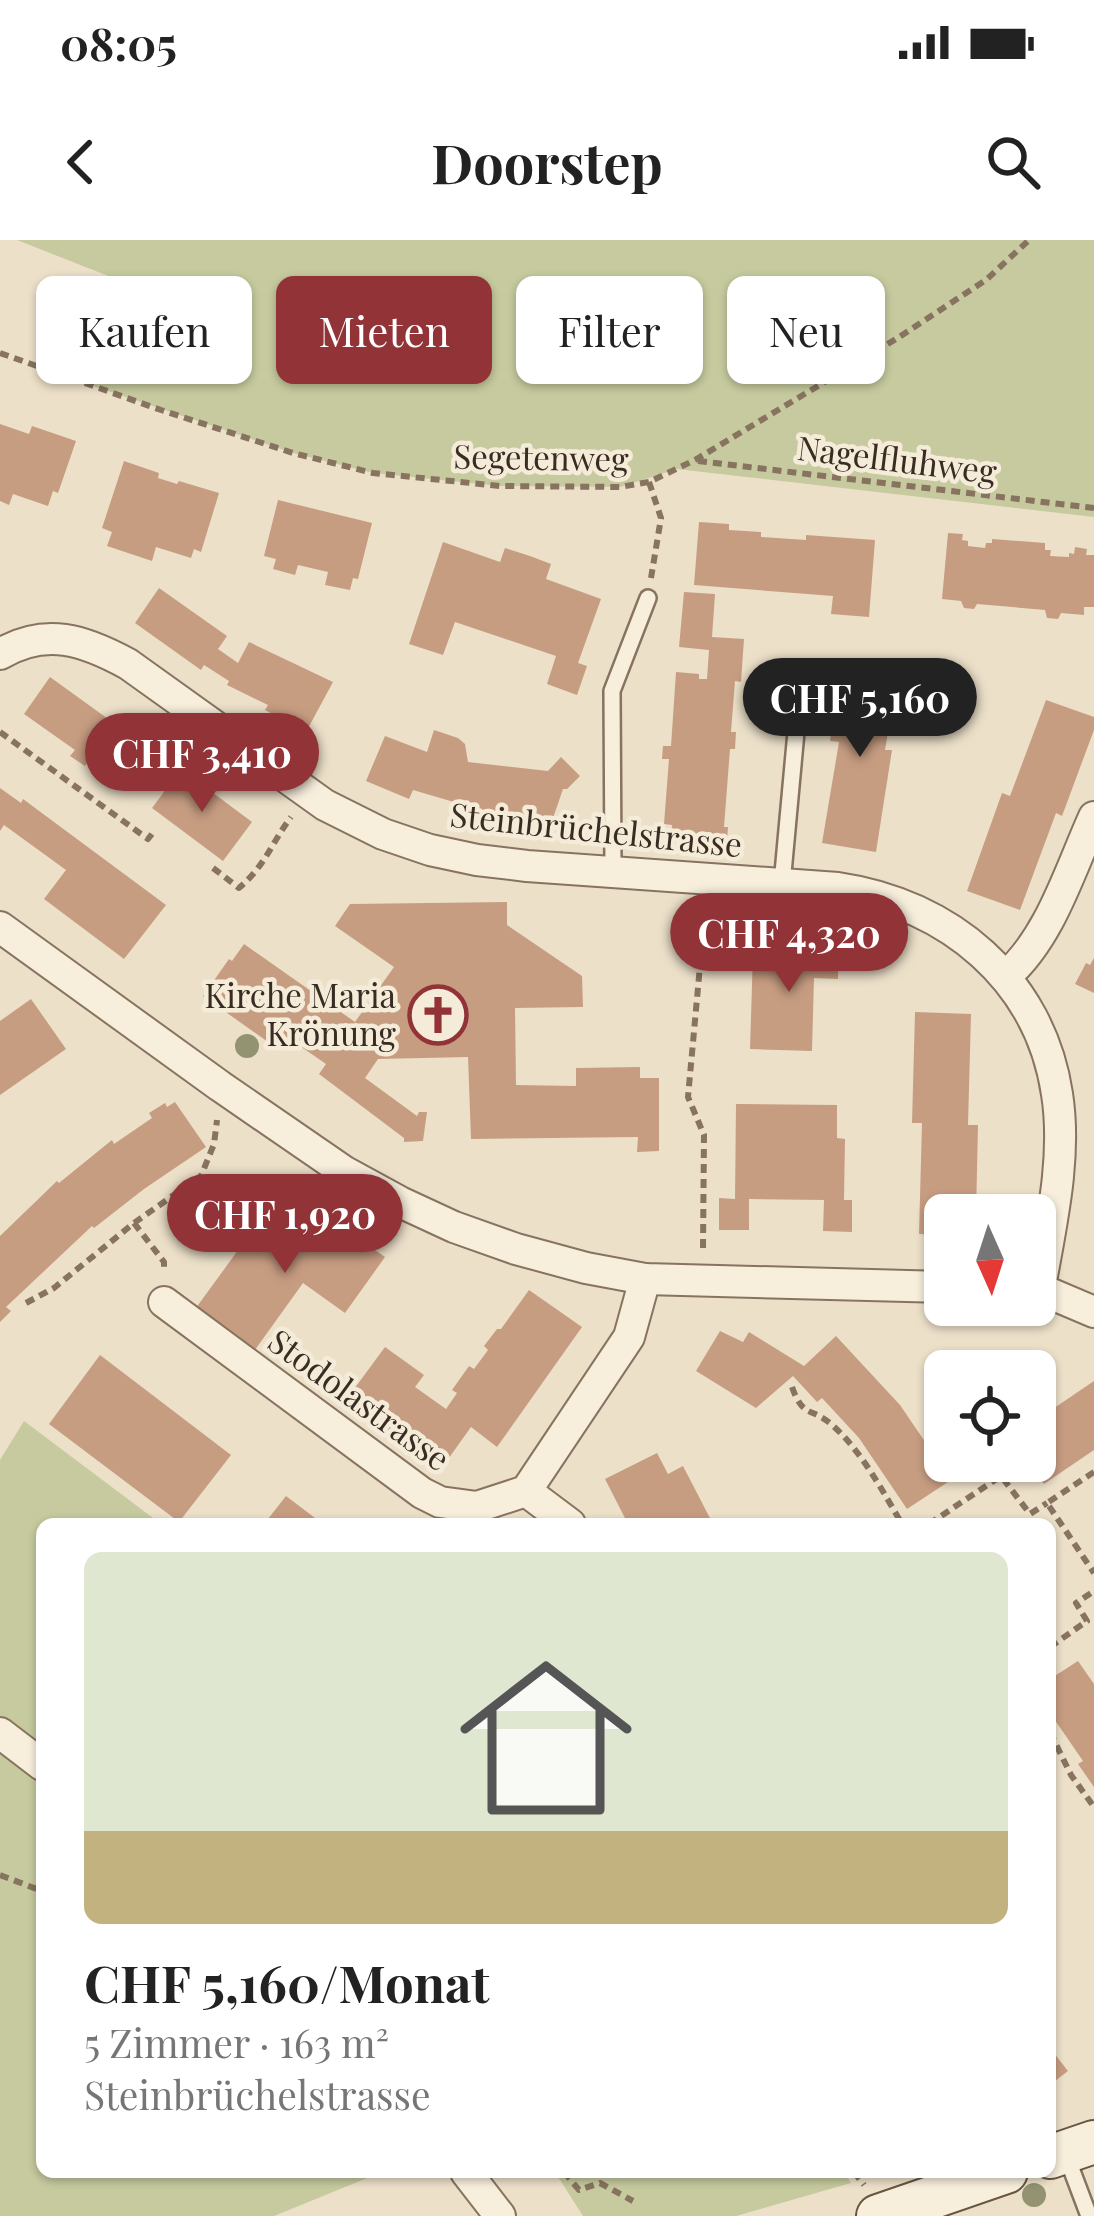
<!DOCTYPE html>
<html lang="de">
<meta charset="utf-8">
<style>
body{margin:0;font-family:"Playfair Display",serif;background:#f2f2f2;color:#222;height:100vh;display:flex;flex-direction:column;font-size:45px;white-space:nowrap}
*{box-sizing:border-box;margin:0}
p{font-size:39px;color:#767676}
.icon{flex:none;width:66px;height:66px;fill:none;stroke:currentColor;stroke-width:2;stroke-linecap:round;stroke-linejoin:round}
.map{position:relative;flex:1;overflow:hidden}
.details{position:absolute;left:36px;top:1278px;width:1020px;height:660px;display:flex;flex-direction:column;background:#fff;border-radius:18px;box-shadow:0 3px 9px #0004}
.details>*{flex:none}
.banner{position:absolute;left:36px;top:36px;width:1023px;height:108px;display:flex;gap:24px}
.needle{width:78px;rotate:177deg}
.buttons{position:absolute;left:924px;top:954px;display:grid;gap:24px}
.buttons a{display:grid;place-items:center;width:132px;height:132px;border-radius:18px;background:#fff;box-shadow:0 3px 9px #0004;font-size:60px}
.price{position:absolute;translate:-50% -102px;padding:0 27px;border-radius:42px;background:#923337;color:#fff;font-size:39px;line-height:78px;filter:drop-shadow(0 3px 6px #0008)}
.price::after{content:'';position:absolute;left:50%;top:72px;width:36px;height:27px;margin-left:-18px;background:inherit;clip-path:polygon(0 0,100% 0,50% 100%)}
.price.current{background:#222;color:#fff}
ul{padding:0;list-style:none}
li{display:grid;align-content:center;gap:24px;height:636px;padding:0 48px}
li+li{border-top:3px solid #e0e0e0}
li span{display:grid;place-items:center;height:372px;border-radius:18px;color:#555}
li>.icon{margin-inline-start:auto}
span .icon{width:216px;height:216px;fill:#fffc;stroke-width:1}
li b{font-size:51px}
.chip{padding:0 42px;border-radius:18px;background:#fff;box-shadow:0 3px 9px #0004;font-size:42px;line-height:108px}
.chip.current{background:#923337;color:#fff}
.status{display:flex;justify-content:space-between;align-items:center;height:84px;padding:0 60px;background:#fff;direction:ltr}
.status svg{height:33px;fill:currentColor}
header{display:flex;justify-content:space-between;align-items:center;height:156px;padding:0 48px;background:#fff;font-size:54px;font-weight:700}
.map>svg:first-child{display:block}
.green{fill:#c6ca9e}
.building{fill:#c79d82}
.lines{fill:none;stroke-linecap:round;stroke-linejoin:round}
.service-casing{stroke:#87735f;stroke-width:20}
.minor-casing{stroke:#87735f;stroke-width:34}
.secondary-casing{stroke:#695442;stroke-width:46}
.path{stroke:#87735f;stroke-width:6;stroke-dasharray:9 6;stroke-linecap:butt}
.service{stroke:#f7eedc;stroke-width:15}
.minor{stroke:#f7eedc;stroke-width:30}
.secondary{stroke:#f7eedc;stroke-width:42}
.tree{fill:#939372}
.labels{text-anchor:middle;stroke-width:9;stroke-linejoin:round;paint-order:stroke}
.street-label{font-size:33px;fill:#392c22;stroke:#f4ebd9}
.poi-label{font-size:33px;fill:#392c22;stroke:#f4ebd9;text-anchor:end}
</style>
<div class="status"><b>08:05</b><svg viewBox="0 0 49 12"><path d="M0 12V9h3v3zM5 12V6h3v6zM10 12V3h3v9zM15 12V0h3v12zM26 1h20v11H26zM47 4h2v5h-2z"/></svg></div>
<header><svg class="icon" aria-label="back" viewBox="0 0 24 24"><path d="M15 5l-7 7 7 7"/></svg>Doorstep<svg class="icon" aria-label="search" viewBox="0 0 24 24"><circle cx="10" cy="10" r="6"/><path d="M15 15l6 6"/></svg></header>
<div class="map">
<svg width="1094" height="1976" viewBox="0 0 1094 1976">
<rect width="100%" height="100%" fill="#ece0c9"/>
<g class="green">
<path d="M17 0H1094V277L677 229 620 247 500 246 373 233 293 213 63 136 121 41Z"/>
<path d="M24 1181 161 1284H42V1932H382L274 1976H0V1220Z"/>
<path d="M555 1932H844L851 1943 736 1976H583Z"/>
</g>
<g class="building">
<path d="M0 184 29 194 32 186 76 201 58 253 53 251 48 266 13 254 9 265 0 261Z"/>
<path d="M124 221 159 233 158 238 177 244 179 241 219 253 201 312 194 309 191 318 156 307 152 321 107 306 112 292 102 288Z"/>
<path d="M278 260 372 283 358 339 353 338 350 350 325 345 328 332 298 325 295 335 273 329 276 319 264 316Z"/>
<path d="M699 282 729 284V290L761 292V297L806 300V295L875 300 869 377 831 374 833 356 694 345Z"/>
<path d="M948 293 963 294 962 300 968 301V306L985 308 986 303H992V299L1045 303V310H1051L1050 316 1069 317V313L1074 314 1075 307 1087 309 1086 315H1094V367H1084V375L1061 373 1058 379 1047 378 1045 370 977 364 974 369 964 368 961 361 942 359Z"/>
<path d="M443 302 500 322 505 308 530 316 551 324 546 339 601 359 578 423 587 426 577 455 547 444 556 416 455 382 443 415 409 404Z"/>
<path d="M159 348 227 396 218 409 238 423 249 402 333 442 306 492 265 470 268 465 227 445 229 441 204 425 201 430 135 383Z"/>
<path d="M684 352 715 354 712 397 744 399 741 442 735 441 731 492H736L735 509H730L724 587H728L727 601 671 597 672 585 664 584 669 519H662L663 506H671L676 432 699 434V439H707L709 410 679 407Z"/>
<path d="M841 430 897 439 885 510H892L876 612 822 603 839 502 830 501Z"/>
<path d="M50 437 122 489 97 524 90 519 85 526 70 516 75 510 24 474Z"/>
<path d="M1046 460 1094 477V490L1062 576 1056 573 1020 670 967 651 1002 553 1010 556Z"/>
<path d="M434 490 458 498 465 504 468 522 548 531 561 517 580 536 567 549H563L551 584 464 574V565L413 550 409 559 366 541 385 496 427 512Z"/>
<path d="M181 529 252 582 223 621 152 568Z"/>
<path d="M0 548 21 563 23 559 166 665 124 719 44 659 66 630 4 585 0 591Z"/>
<path d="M507 662V685L582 736 583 767 515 768 516 845 576 846V828L640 827V838H659V911L637 912 638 897 471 899 468 817 378 819 365 838 417 876 419 872H427L423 901 404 902V898L319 834 326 824 287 797 278 809 203 756 229 719 232 721 244 704 355 782 394 727 335 686 350 664Z"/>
<path d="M814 693 839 694 838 739 814 738 812 811 750 809 753 713 813 714Z"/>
<path d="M1094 718V753L1075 744 1086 723 1090 725Z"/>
<path d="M31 759 66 809 0 855V781Z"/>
<path d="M915 772 971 774 968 885H978L976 975H945V995L919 994 922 883H912Z"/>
<path d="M175 862 206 907 144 949 94 988 92 986 6 1067 11 1071 0 1082V996L57 941 59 943 112 900 114 904 152 878 149 873 165 863 167 867Z"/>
<path d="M736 864 837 865V898L845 899 844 960H852V992L823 991 824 960 749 959V990H719V958L735 959Z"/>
<path d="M291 962 348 1003 354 995 385 1017 345 1073 303 1043 252 1114 193 1072 252 991 264 1000Z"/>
<path d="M529 1050 582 1087 497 1207 471 1187 441 1229 346 1160 385 1107 424 1135 415 1147 446 1169 457 1153 452 1150 469 1126 474 1129 488 1110 484 1106 497 1089H501Z"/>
<path d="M720 1091 743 1102 749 1092 804 1126 836 1096 900 1165 951 1240 907 1269 859 1198 822 1158 817 1162 793 1136 756 1168 696 1131Z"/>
<path d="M100 1115 231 1215 179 1282 49 1184Z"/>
<path d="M1094 1141V1210L1044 1244 1028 1221H1035V1181Z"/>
<path d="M657 1213 668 1234 683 1226 713 1284H648L645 1279 628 1284 605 1239Z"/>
<path d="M286 1256 323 1284H264Z"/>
<path d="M1078 1421 1094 1444V1547L1078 1524 1083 1521 1050 1473V1439Z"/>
<path d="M1050 1808 1068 1831 1050 1845Z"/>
</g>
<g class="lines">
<g class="service-casing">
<g id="service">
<path d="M613 630 612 451 648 358"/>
<path d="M782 644 796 492"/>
<path d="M1066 1915 1089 1976"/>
</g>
</g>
<g class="minor-casing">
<g id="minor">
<path d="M0 414C46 387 84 400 128 424L325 565 383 594 430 610 477 620 527 626 838 648C949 664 1040 740 1057 854 1067 917 1051 985 1040 1047"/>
<path d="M0 687 220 846 345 932 400 962 454 987 516 1009 586 1028 645 1039 945 1047"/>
<path d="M1006 736C1050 698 1070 630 1094 577"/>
<path d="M1035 1047 1094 1072"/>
<path d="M164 1062 422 1253 440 1262 477 1267 526 1251 629 1097 645 1039"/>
<path d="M526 1251 570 1284"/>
<path d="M0 1493 42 1525"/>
<path d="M466 1932 500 1976"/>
</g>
</g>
<g class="secondary-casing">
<g id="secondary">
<path d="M1050 1917 1094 1902"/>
<path d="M878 1976 1006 1932"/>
</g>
</g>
<g class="path">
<path d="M0 113 161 170 293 213 373 233 500 246 620 247 649 242 695 220 896 99 986 40 1029 0"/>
<path d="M698 221 1094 268"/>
<path d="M649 242 661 278 651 338"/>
<path d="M0 492 148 599 155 590"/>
<path d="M213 628 239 648C265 626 271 604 291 577"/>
<path d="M134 983 164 1022V1030"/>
<path d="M703 1008 704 895 688 857 705 671"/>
<path d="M26 1063 54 1048 134 983 201 936 214 904 217 880"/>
<path d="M792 1147C803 1178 811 1167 831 1184 861 1210 882 1250 902 1284"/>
<path d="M1094 1232 1047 1263 1094 1333"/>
<path d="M929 1284 1001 1236 1030 1274 1047 1263"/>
<path d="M1050 1407 1087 1381 1076 1363 1094 1351"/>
<path d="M1050 1492 1071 1535 1094 1567"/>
<path d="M0 1635 42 1651"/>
<path d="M564 1932 579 1950 600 1943 633 1961"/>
<path d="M854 1932 864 1945"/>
</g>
<use href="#service" class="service"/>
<use href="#minor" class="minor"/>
<use href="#secondary" class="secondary"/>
</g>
<g class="tree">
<circle cx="247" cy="806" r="12"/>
<circle cx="1034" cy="1955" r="12"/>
</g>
<defs>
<g id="church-ring" transform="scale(3)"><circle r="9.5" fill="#f4ebd9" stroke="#923337" stroke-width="1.5"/><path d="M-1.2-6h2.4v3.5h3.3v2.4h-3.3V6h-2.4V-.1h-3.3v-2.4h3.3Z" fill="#923337"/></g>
</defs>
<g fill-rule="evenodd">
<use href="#church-ring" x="438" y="775"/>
</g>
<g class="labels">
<g class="street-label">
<text transform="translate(541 218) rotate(1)" y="12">Segetenweg</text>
<text transform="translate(897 220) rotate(7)" y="12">Nagelfluhweg</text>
<text transform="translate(596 590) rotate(6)" y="12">Steinbrüchelstrasse</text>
<text transform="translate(359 1160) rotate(36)" y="12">Stodolastrasse</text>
</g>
<g class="poi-label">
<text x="396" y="768">Kirche Maria<tspan x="396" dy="38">Krönung</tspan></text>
</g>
</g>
</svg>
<div class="buttons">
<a><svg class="needle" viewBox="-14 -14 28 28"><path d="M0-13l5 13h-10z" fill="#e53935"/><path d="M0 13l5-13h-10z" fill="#767676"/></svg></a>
<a><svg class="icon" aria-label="locate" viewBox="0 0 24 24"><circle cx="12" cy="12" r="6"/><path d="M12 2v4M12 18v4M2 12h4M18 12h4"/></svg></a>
</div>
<b class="price current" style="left:860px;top:520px">CHF 5,160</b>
<b class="price" style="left:202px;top:575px">CHF 3,410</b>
<b class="price" style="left:789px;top:755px">CHF 4,320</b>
<b class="price" style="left:285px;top:1036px">CHF 1,920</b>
<div class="banner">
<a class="chip">Kaufen</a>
<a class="chip current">Mieten</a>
<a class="chip">Filter</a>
<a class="chip">Neu</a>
</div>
<section class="details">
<ul>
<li><span style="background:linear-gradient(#dfe7d0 75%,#c2b280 0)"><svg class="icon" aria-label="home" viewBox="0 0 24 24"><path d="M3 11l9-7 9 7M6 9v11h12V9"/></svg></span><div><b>CHF 5,160/Monat</b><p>5 Zimmer · 163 m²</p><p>Steinbrüchelstrasse</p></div></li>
</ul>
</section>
</div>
